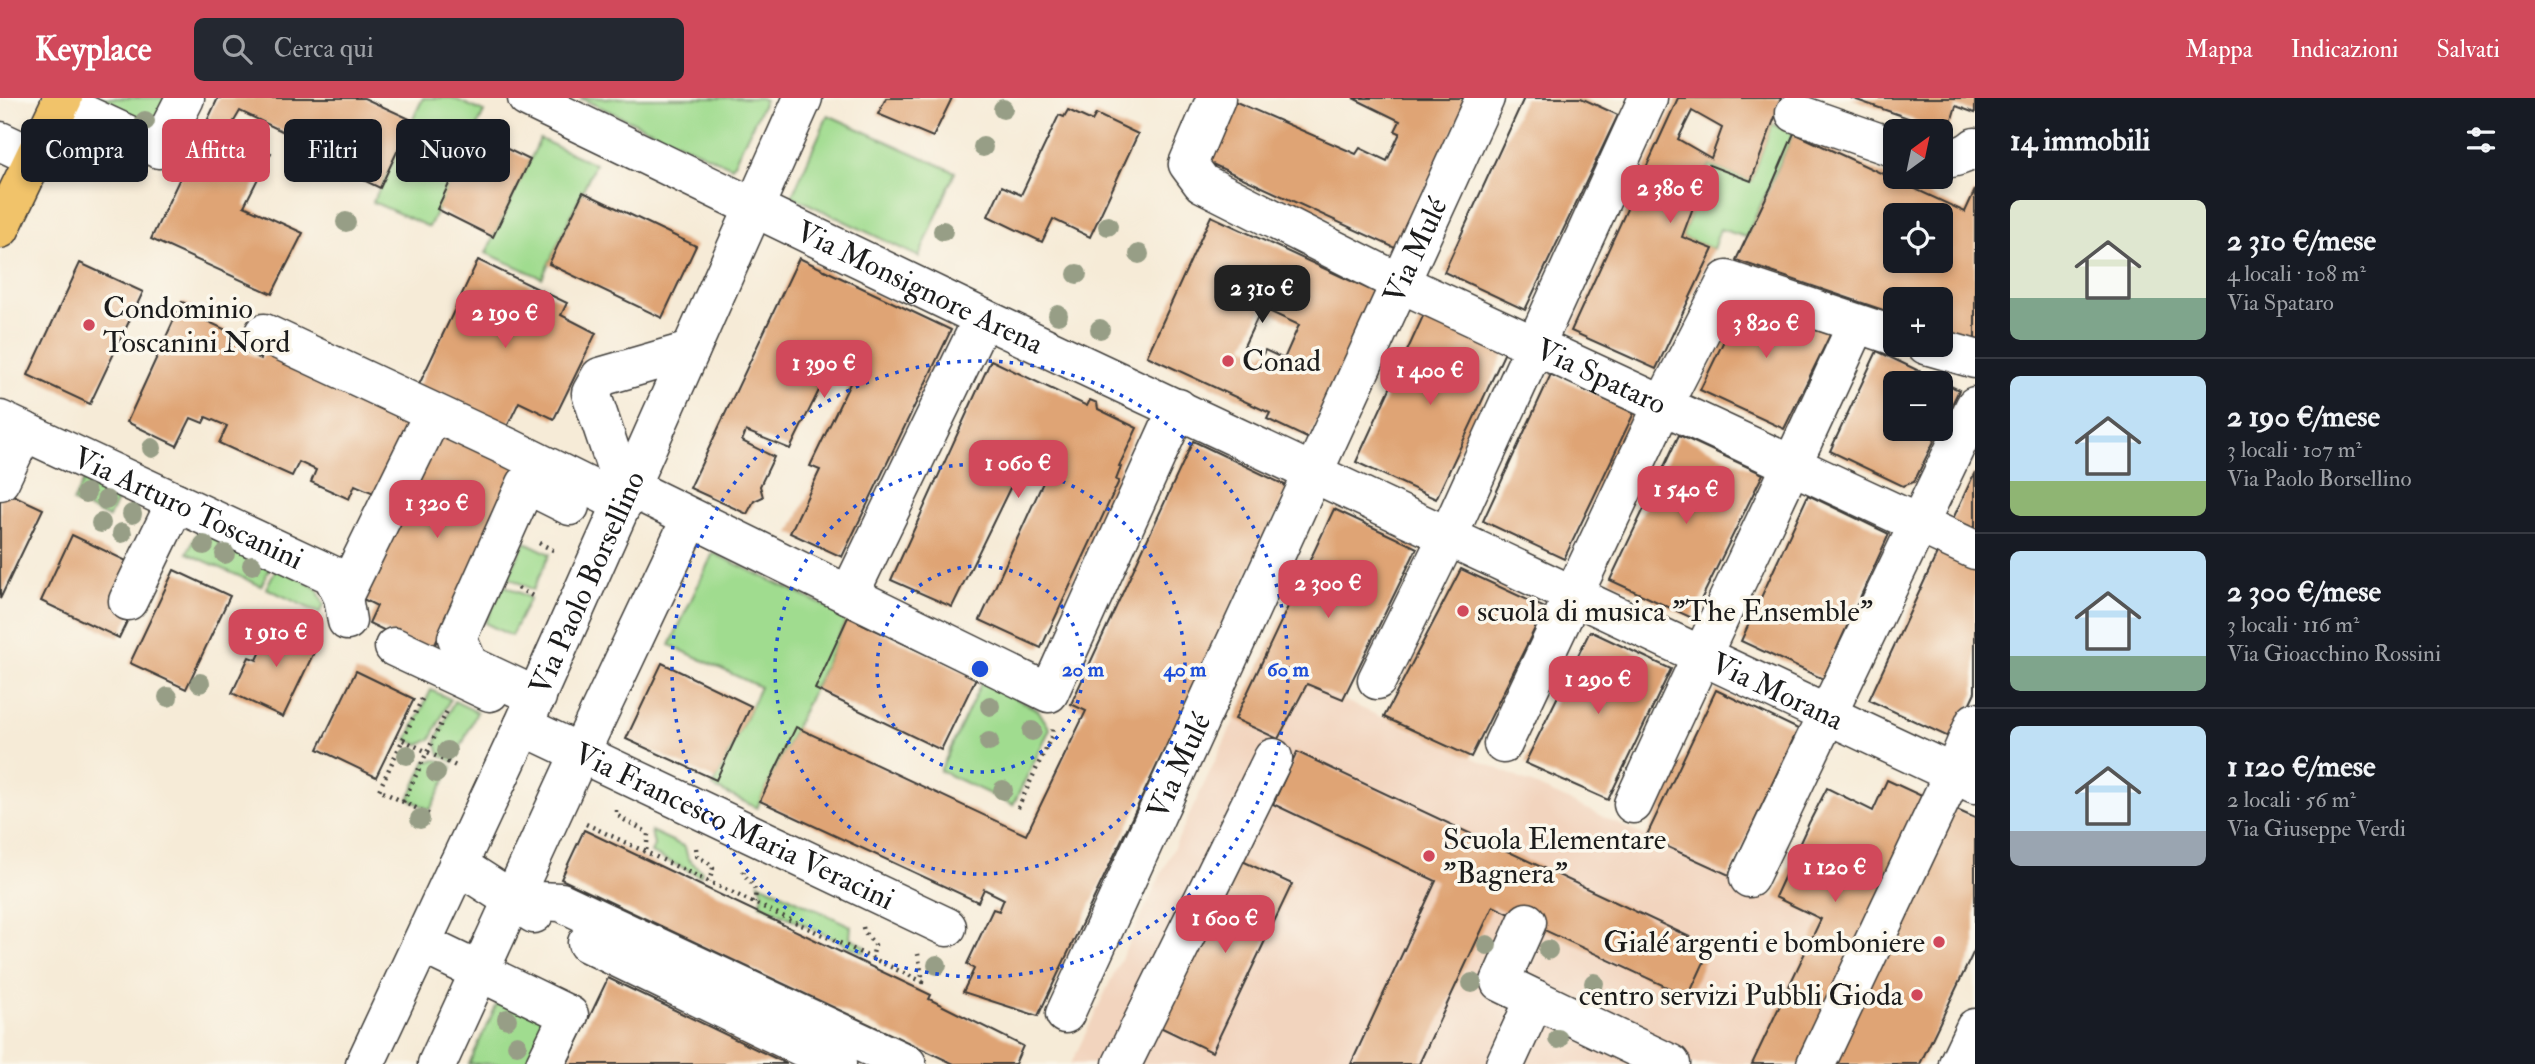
<!DOCTYPE html>
<html lang="it">
<meta charset="utf-8">
<style>
body{margin:0;font-family:"IM FELL Double Pica",serif;background:#242831;color:#f1f3f6;height:100vh;display:flex;flex-direction:column;font-size:26px;white-space:nowrap}
*{box-sizing:border-box;margin:0}
p{font-size:23px;color:#9ea1a6}
.icon{flex:none;width:38px;height:38px;fill:none;stroke:currentColor;stroke-width:2;stroke-linecap:round;stroke-linejoin:round}
.map{position:relative;flex:1;overflow:hidden}
.panel{display:flex;flex-direction:column;background:#171b24;width:560px}
.panel>*{flex:none}
.guide{position:absolute;left:21px;top:21px;width:665px;height:63px;display:flex;gap:14px}
.needle{width:46px;rotate:33deg}
.buttons{position:absolute;left:1883px;top:21px;display:grid;gap:14px}
.buttons a{display:grid;place-items:center;width:70px;height:70px;border-radius:10px;background:#171b24;box-shadow:0 4px 10px #0003;font-size:35px}
.price{position:absolute;translate:-50% -60px;padding:0 16px;border-radius:14px;background:#d1495b;color:#fff;font-size:23px;line-height:46px;filter:drop-shadow(0 2px 4px #0008)}
.price::after{content:'';position:absolute;left:50%;top:42px;width:21px;height:16px;margin-left:-10px;background:inherit;clip-path:polygon(0 0,100% 0,50% 100%)}
.price.on{background:#222;color:#fff}
ul{padding:0;list-style:none}
li{display:flex;align-items:center;gap:21px;height:175px;padding:0 35px}
li+li{border-top:2px solid #363941}
li span{display:grid;place-items:center;flex:none;width:196px;height:140px;border-radius:10px;color:#555}
li>.icon{margin-inline-start:auto}
span .icon{width:84px;height:84px;fill:#fffc;stroke-width:1}
li b{font-size:30px}
h2{display:flex;justify-content:space-between;align-items:center;height:84px;padding:0 35px;font-size:30px}
.tag{padding:0 24px;border-radius:10px;background:#171b24;box-shadow:0 4px 10px #0003;font-size:24px;line-height:63px}
.tag.on{background:#d1495b;color:#fff}
header{display:flex;align-items:center;gap:42px;box-sizing:border-box;height:98px;padding:0 35px;background:#d1495b;color:#fff}
header strong{font-size:33px}
nav{display:flex;gap:38px;margin-inline-start:auto;font-size:24px}
.search{width:490px;height:63px;background:#242831;display:flex;align-items:center;gap:18px;box-sizing:border-box;padding:0 24px;border-radius:10px;color:#9ea1a6;font-size:26px}
main{display:flex;flex:1;min-height:0}
.map>svg:first-child{display:block}
.built{fill:#f2d4be}
.green{fill:#a0dc8f;stroke:#5e7c56;stroke-width:2}
.building{fill:#dfa474;fill-rule:evenodd}
.lines{fill:none;stroke-linecap:round;stroke-linejoin:round}
.minor-casing{stroke:#3d3b38;stroke-width:41}
.major-casing{stroke:#3d3b38;stroke-width:41}
.path{stroke:#3d3b38;stroke-width:4.5;stroke-dasharray:2 5;stroke-linecap:butt}
.minor{stroke:#fff;stroke-width:38}
.major{stroke:#f1c36a;stroke-width:38}
.tree{fill:#979e86}
.ring{fill:none;stroke:#1d4ed8;stroke-width:3.5;stroke-dasharray:3.5 7}
.poi-dot{fill:#d1495b;stroke:#fbf7ec;stroke-width:2.5}
.labels{text-anchor:middle;stroke-width:7;stroke-linejoin:round;paint-order:stroke}
.street-label{font-size:30px;fill:#1c1c1c;stroke:#fbf7ec}
.poi-label{font-size:30px;fill:#1c1c1c;stroke:#fbf7ec;text-anchor:start}
.centre{fill:#1d4ed8;stroke:#fbf7ec;stroke-width:3.5}
.ring-label{font-size:21px;text-anchor:middle;font-weight:bold;fill:#1d4ed8;stroke:#fbf7ec;stroke-width:7;stroke-linejoin:round;paint-order:stroke}
</style>
<header>
<strong>Keyplace</strong>
<div class="search"><svg class="icon" aria-label="search" viewBox="0 0 24 24"><circle cx="10" cy="10" r="6"/><path d="M15 15l6 6"/></svg>Cerca qui</div>
<nav><a>Mappa</a><a>Indicazioni</a><a>Salvati</a></nav>
</header>
<main>
<div class="map">
<svg width="1975" height="966" viewBox="0 0 1975 966">
<rect width="100%" height="100%" fill="#fbf7ec"/>
<filter id="ink" filterUnits="userSpaceOnUse"><feTurbulence type="fractalNoise" baseFrequency=".0143" numOctaves="2"/><feDisplacementMap in="SourceGraphic" scale="14" xChannelSelector="R" yChannelSelector="G"/><feConvolveMatrix kernelMatrix="1 2 1 2 8 2 1 2 1" color-interpolation-filters="sRGB"/></filter>
<filter id="wash" filterUnits="userSpaceOnUse"><feTurbulence type="fractalNoise" baseFrequency=".00686" numOctaves="4" result="noise"/><feDisplacementMap in="SourceGraphic" scale="28" xChannelSelector="R" yChannelSelector="G"/><feGaussianBlur stdDeviation="1.57" result="paint"/><feColorMatrix in="noise" values="0 0 0 0 0 0 0 0 0 0 0 0 0 0 0 0 0 1.4 0 .05"/><feComposite in="paint" operator="in"/></filter>
<g filter="url(#wash)">
<rect width="100%" height="100%" fill="#f6ebd7"/>
<path class="built" d="M1307 586 1559 698 1821 821 1752 966H1071L1235 621 1278 641Z"/>
<g class="green">
<path d="M87 0H168L149 36Z"/>
<path d="M423 0H453L484 14 429 129 373 104Z"/>
<path d="M580 0H760L765 2 732 69Z"/>
<path d="M828 17 955 74 919 159 792 98Z"/>
<path d="M1772 26 1794 35 1746 139 1720 131 1713 151 1682 139 1709 67 1751 83Z"/>
<path d="M540 41 595 66 542 180 486 155Z"/>
<path d="M87 376 121 393 109 420 73 404Z"/>
<path d="M199 431 272 465 261 488 187 455Z"/>
<path d="M525 444 550 456 533 492 508 479Z"/>
<path d="M713 455 848 519 757 710 713 689 760 589 670 547Z"/>
<path d="M278 467 317 491 324 507 319 515 266 490Z"/>
<path d="M504 487 530 500 511 538 485 525Z"/>
<path d="M982 583 1038 612 1050 631 1013 707 940 673Z"/>
<path d="M431 592 450 601 431 641 420 647 407 642Z"/>
<path d="M454 603 477 614 454 664 440 657 436 643Z"/>
<path d="M438 662 452 669 430 712 409 701 426 663Z"/>
<path d="M651 733 685 749 688 761 702 773 700 778 651 755 654 747Z"/>
<path d="M758 784 851 828 850 839 865 848 864 855 760 806C764 797 764 792 758 784Z"/>
<path d="M501 897 550 920 528 966H469Z"/>
</g>
<g id="blocks">
<g class="building">
<path d="M218 0H364L412 22 380 90 324 63 328 55 240 13 233 25 255 36 250 45 271 55 244 108 303 135 272 196 151 141Z"/>
<path d="M886 0H952L933 39 878 16Z"/>
<path d="M1227 0 1356 56 1360 50 1387 63 1400 35 1395 33 1400 23 1353 0H1469L1397 151 1210 65 1203 53Z"/>
<path d="M1524 0H1581L1618 17 1525 212 1444 174Z"/>
<path d="M1678 0H1782L1751 83 1709 67 1682 139 1713 151 1656 271 1571 233ZM1692 13 1722 30 1711 60 1678 41Z"/>
<path d="M1851 0H1975V15L1956 8 1948 34Z"/>
<path d="M1068 12 1092 23 1096 16 1138 36 1090 139 1053 121 1042 144 988 118 1002 88 1021 97 1059 17 1064 19Z"/>
<path d="M1794 35 1965 114 1975 92V243L1941 232V201H1895V216L1736 162 1771 89ZM1895 117H1941V163H1895Z"/>
<path d="M470 42 485 49 489 42 530 62 493 139 437 111Z"/>
<path d="M583 94 696 148 662 220 549 166Z"/>
<path d="M1211 118 1377 195 1309 341 1267 321 1270 315 1147 258ZM1262 210 1299 227 1284 261 1265 252 1263 256 1244 248Z"/>
<path d="M799 160 951 232 842 459 790 435 820 372 810 368 857 271 835 260 790 351 746 333 742 343 774 359 760 388 763 399 754 403 747 416 690 390Z"/>
<path d="M478 162 567 205 561 217 596 235 554 321 519 304 505 333 416 293Z"/>
<path d="M80 165 143 194 90 306 28 277Z"/>
<path d="M1748 193 1832 233 1784 331 1700 292Z"/>
<path d="M182 204 195 209 192 216 243 240 238 251 261 261 264 255 417 318 381 398 355 387 349 401 311 384 316 372 299 364 292 378 254 361 219 345 227 328 206 319 203 325 191 320 177 348 127 324Z"/>
<path d="M1424 216 1505 254 1436 401 1356 364Z"/>
<path d="M1877 253 1959 292 1941 329V285H1895V331H1940L1914 384 1903 388 1830 353Z"/>
<path d="M991 262 1087 308 1090 302 1097 305 1098 311 1137 330 1119 368 1121 369 1116 382 1119 383 1041 550 980 522 1045 380 1049 382 1058 365 1041 355 1040 357 1028 353 952 509 891 482Z"/>
<path d="M1551 276 1634 315 1564 461 1483 423Z"/>
<path d="M440 333 518 369 431 555 369 525 377 508 361 500Z"/>
<path d="M1679 337 1763 376 1692 520 1610 482Z"/>
<path d="M1193 343 1289 389 1038 918 963 894 974 871 967 866 993 811 999 813 1004 801 984 791 978 804 760 703 796 629 1026 737 1086 613 1071 606Z"/>
<path d="M1975 374V439L1950 427Z"/>
<path d="M0 391 43 411 0 501Z"/>
<path d="M1808 397 1889 436 1823 581 1741 543Z"/>
<path d="M1334 411 1417 450 1343 601 1307 586 1278 641 1235 621Z"/>
<path d="M72 437 135 467 134 509 119 540 41 503Z"/>
<path d="M1941 447 1975 462V594L1953 641 1869 602Z"/>
<path d="M1461 471 1545 510 1471 659 1384 619Z"/>
<path d="M174 472 230 498 186 591 130 565Z"/>
<path d="M278 516 298 526 293 537 317 548 283 619 232 595 249 559 257 562Z"/>
<path d="M848 519 976 580 941 652 815 591Z"/>
<path d="M1590 533 1671 571 1608 702 1525 665Z"/>
<path d="M662 565 751 608 716 682 626 641Z"/>
<path d="M356 573 414 601 376 679 318 651Z"/>
<path d="M1716 592 1798 631 1729 777 1646 739Z"/>
<path d="M1297 654 1711 849 1688 899 1493 808 1419 966H1351L1436 783 1273 706Z"/>
<path d="M1887 682 1926 700 1802 966H1752L1821 821 1775 799 1809 725 1827 690 1873 713Z"/>
<path d="M1950 709 1975 720V851L1920 966H1830Z"/>
<path d="M584 732 931 897 929 901 1023 948 1015 966H954L561 781Z"/>
<path d="M1238 761 1292 786 1212 954 1158 928Z"/>
<path d="M608 880 787 966H567Z"/>
</g>
</g>
</g>
<g filter="url(#ink)">
<use href="#blocks" fill-opacity="0" stroke="#3d3b38" stroke-width="2"/>
<g class="lines">
<g class="minor-casing">
<g id="minor">
<path id="s1" d="M527 0 983 220 1975 686"/>
<path id="s2" d="M1216 0 1188 66 1202 85 1400 185 1975 452"/>
<path d="M60 5 159 51 185 0"/>
<path d="M1795 15 1895 50"/>
<path d="M0 43 34 59"/>
<path d="M1941 60C1951 62 1968 56 1975 49"/>
<path d="M264 235 512 351 623 406"/>
<path d="M1926 247 1975 261"/>
<path id="s3" d="M0 322 332 477 343 499 347 523"/>
<path d="M0 383 24 333"/>
<path d="M631 390 1049 595 1178 310"/>
<path d="M626 399 591 295 600 279 690 253"/>
<path d="M849 497 983 220"/>
<path d="M343 499 425 332"/>
<path d="M128 503 176 404"/>
<path d="M394 549 490 594"/>
<path d="M1377 582 1448 438 1648 0"/>
<path d="M537 599 469 567 457 540 526 386 570 408"/>
<path id="s4" d="M523 628 947 829"/>
<path d="M1503 646 1663 307 1727 182 1895 238"/>
<path d="M1633 706C1706 545 1784 387 1857 226"/>
<path d="M458 767 534 816"/>
<path d="M1749 780 1975 308"/>
<path d="M512 802 561 804 907 966"/>
<path d="M1527 824 1500 884 1535 901"/>
<path d="M587 845 837 966"/>
<path d="M422 846 569 917 545 966"/>
<path id="s5" d="M1065 916 1485 0"/>
<path id="s6" d="M365 966 523 628 803 0"/>
<path d="M437 966 580 655 691 420"/>
<path d="M1122 966 1273 660"/>
<path d="M1505 966 1535 901 1671 966"/>
<path d="M1816 966 1953 676 1975 624"/>
<path d="M1958 966 1975 930"/>
</g>
</g>
<g class="major-casing">
<path id="major" d="M0 131 63 0"/>
</g>
<g class="path">
<path d="M539 445 557 454"/>
<path d="M518 490 536 500"/>
<path d="M422 601 379 692 432 718"/>
<path d="M403 642 456 668"/>
<path d="M403 704 447 613"/>
<path d="M1018 710 1052 637 1053 629"/>
<path d="M616 712V716C626 725 639 727 648 736L646 754"/>
<path d="M586 726 923 884 918 856"/>
<path d="M696 750 697 758 710 766 713 770 709 784"/>
<path d="M744 773 743 776C753 787 758 790 754 805"/>
<path d="M863 829 864 834 875 847 872 860"/>
</g>
<use href="#minor" class="minor"/>
<use href="#major" class="major"/>
</g>
<g class="tree">
<circle cx="1003" cy="11" r="10"/>
<circle cx="145" cy="23" r="10"/>
<circle cx="983" cy="49" r="10"/>
<circle cx="346" cy="124" r="10"/>
<circle cx="1108" cy="128" r="10"/>
<circle cx="943" cy="133" r="10"/>
<circle cx="1139" cy="156" r="10"/>
<circle cx="1077" cy="176" r="10"/>
<circle cx="1058" cy="217" r="10"/>
<circle cx="1100" cy="231" r="10"/>
<circle cx="152" cy="350" r="10"/>
<circle cx="86" cy="395" r="10"/>
<circle cx="106" cy="402" r="10"/>
<circle cx="132" cy="416" r="10"/>
<circle cx="101" cy="425" r="10"/>
<circle cx="122" cy="435" r="10"/>
<circle cx="204" cy="447" r="10"/>
<circle cx="225" cy="456" r="10"/>
<circle cx="252" cy="467" r="10"/>
<circle cx="200" cy="585" r="10"/>
<circle cx="168" cy="599" r="10"/>
<circle cx="990" cy="608" r="10"/>
<circle cx="1032" cy="633" r="10"/>
<circle cx="989" cy="644" r="10"/>
<circle cx="447" cy="653" r="10"/>
<circle cx="407" cy="657" r="10"/>
<circle cx="436" cy="675" r="10"/>
<circle cx="1003" cy="692" r="10"/>
<circle cx="420" cy="721" r="10"/>
<circle cx="1487" cy="847" r="10"/>
<circle cx="1548" cy="852" r="10"/>
<circle cx="937" cy="867" r="10"/>
<circle cx="1472" cy="885" r="10"/>
<circle cx="1594" cy="885" r="10"/>
<circle cx="507" cy="921" r="10"/>
<circle cx="1558" cy="941" r="10"/>
<circle cx="517" cy="947" r="10"/>
</g>
</g>
<g class="ring">
<circle cx="980" cy="571" r="103"/>
<circle cx="980" cy="571" r="205"/>
<circle cx="980" cy="571" r="308"/>
</g>
<g class="poi-dot">
<circle cx="89" cy="227" r="7"/>
<circle cx="1228" cy="263" r="7"/>
<circle cx="1463" cy="513" r="7"/>
<circle cx="1429" cy="758" r="7"/>
<circle cx="1939" cy="844" r="7"/>
<circle cx="1917" cy="897" r="7"/>
</g>
<g class="labels">
<g class="street-label">
<text dy="10" stroke="none"><textPath href="#s5" startOffset="840">Via Mulé</textPath></text>
<text dy="10" stroke="none"><textPath href="#s1" startOffset="436">Via Monsignore Arena</textPath></text>
<text dy="10" stroke="none"><textPath href="#s2" startOffset="539">Via Spataro</textPath></text>
<text dy="10" stroke="none"><textPath href="#s3" startOffset="208">Via Arturo Toscanini</textPath></text>
<text dy="10" stroke="none"><textPath href="#s6" startOffset="530">Via Paolo Borsellino</textPath></text>
<text dy="10" stroke="none"><textPath href="#s1" startOffset="1384">Via Morana</textPath></text>
<text dy="10" stroke="none"><textPath href="#s5" startOffset="273">Via Mulé</textPath></text>
<text dy="10" stroke="none"><textPath href="#s4" startOffset="234">Via Francesco Maria Veracini</textPath></text>
</g>
<g class="poi-label">
<text x="103" y="220">Condominio<tspan x="103" dy="34">Toscanini Nord</tspan></text>
<text x="1242" y="273">Conad</text>
<text x="1477" y="523">scuola di musica "The Ensemble"</text>
<text x="1443" y="751">Scuola Elementare<tspan x="1443" dy="34">"Bagnera"</tspan></text>
<text x="1925" y="854" text-anchor="end">Gialé argenti e bomboniere</text>
<text x="1903" y="907" text-anchor="end">centro servizi Pubbli Gioda</text>
</g>
</g>
<circle cx="980" cy="571" r="10" class="centre"/>
<g class="ring-label">
<text x="1083" y="578">20 m</text>
<text x="1185" y="578">40 m</text>
<text x="1288" y="578">60 m</text>
</g>
</svg>
<div class="buttons">
<a><svg class="needle" viewBox="-14 -14 28 28"><path d="M0-13l5 13h-10z" fill="#e53935"/><path d="M0 13l5-13h-10z" fill="#9ea1a6"/></svg></a>
<a><svg class="icon" aria-label="locate" viewBox="0 0 24 24"><circle cx="12" cy="12" r="6"/><path d="M12 2v4M12 18v4M2 12h4M18 12h4"/></svg></a>
<a>+</a>
<a>−</a>
</div>
<b class="price" style="left:1670px;top:127px">2 380 €</b>
<b class="price on" style="left:1262px;top:227px">2 310 €</b>
<b class="price" style="left:505px;top:252px">2 190 €</b>
<b class="price" style="left:1766px;top:262px">3 820 €</b>
<b class="price" style="left:824px;top:302px">1 390 €</b>
<b class="price" style="left:1430px;top:309px">1 400 €</b>
<b class="price" style="left:1018px;top:402px">1 060 €</b>
<b class="price" style="left:1686px;top:428px">1 540 €</b>
<b class="price" style="left:437px;top:442px">1 320 €</b>
<b class="price" style="left:1328px;top:522px">2 300 €</b>
<b class="price" style="left:276px;top:571px">1 910 €</b>
<b class="price" style="left:1598px;top:618px">1 290 €</b>
<b class="price" style="left:1835px;top:806px">1 120 €</b>
<b class="price" style="left:1225px;top:857px">1 600 €</b>
<div class="guide">
<a class="tag">Compra</a>
<a class="tag on">Affitta</a>
<a class="tag">Filtri</a>
<a class="tag">Nuovo</a>
</div>
</div>
<section class="panel">
<h2>14 immobili<svg class="icon" aria-label="filters" viewBox="0 0 24 24"><path d="M4 7h16M4 17h16"/><circle cx="9" cy="7" r="2"/><circle cx="15" cy="17" r="2"/></svg></h2>
<ul>
<li><span style="background:linear-gradient(#dfe7d0 70%,#7fa58c 0)"><svg class="icon" aria-label="home" viewBox="0 0 24 24"><path d="M3 11l9-7 9 7M6 9v11h12V9"/></svg></span><div><b>2 310 €/mese</b><p>4 locali · 108 m²</p><p>Via Spataro</p></div></li>
<li><span style="background:linear-gradient(#bfe0f5 75%,#8fb573 0)"><svg class="icon" aria-label="home" viewBox="0 0 24 24"><path d="M3 11l9-7 9 7M6 9v11h12V9"/></svg></span><div><b>2 190 €/mese</b><p>3 locali · 107 m²</p><p>Via Paolo Borsellino</p></div></li>
<li><span style="background:linear-gradient(#bfe0f5 75%,#7fa58c 0)"><svg class="icon" aria-label="home" viewBox="0 0 24 24"><path d="M3 11l9-7 9 7M6 9v11h12V9"/></svg></span><div><b>2 300 €/mese</b><p>3 locali · 116 m²</p><p>Via Gioacchino Rossini</p></div></li>
<li><span style="background:linear-gradient(#bfe0f5 75%,#9aa5b1 0)"><svg class="icon" aria-label="home" viewBox="0 0 24 24"><path d="M3 11l9-7 9 7M6 9v11h12V9"/></svg></span><div><b>1 120 €/mese</b><p>2 locali · 56 m²</p><p>Via Giuseppe Verdi</p></div></li>
</ul>
</section>
</main>
